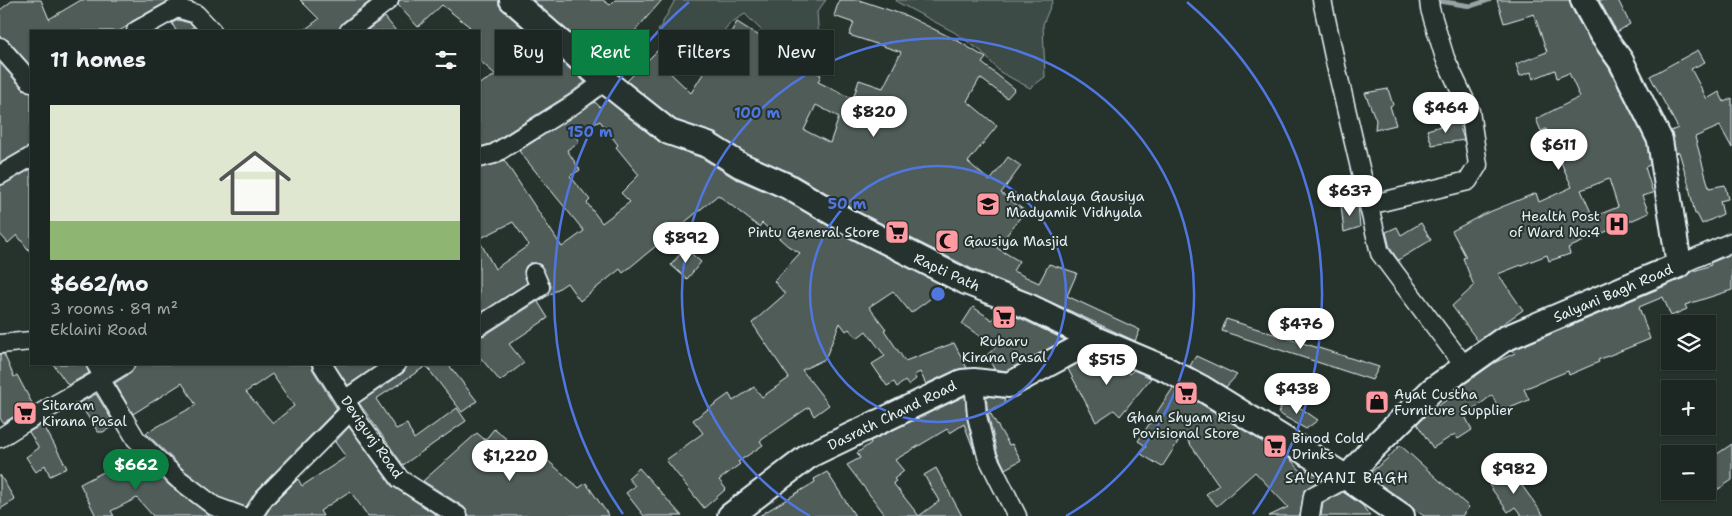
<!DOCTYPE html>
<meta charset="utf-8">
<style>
body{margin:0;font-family:"Shantell Sans",sans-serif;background:#29322f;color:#f1f3f6;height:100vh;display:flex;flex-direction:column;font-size:19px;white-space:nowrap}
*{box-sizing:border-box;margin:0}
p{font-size:16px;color:#a0a5a5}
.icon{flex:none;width:28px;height:28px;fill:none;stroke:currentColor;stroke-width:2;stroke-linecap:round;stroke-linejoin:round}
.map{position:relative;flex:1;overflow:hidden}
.drawer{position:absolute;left:30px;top:30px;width:450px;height:335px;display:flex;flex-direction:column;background:#1c2622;border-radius:0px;box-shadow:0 1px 4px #0004,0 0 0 1px #3a4340}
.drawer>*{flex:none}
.banner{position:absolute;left:495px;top:30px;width:475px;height:45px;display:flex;gap:10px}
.controls{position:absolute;left:1661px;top:315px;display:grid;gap:10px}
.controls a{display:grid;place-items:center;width:55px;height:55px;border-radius:0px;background:#1c2622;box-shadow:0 1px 4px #0004,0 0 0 1px #3a4340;font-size:25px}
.price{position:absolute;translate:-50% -42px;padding:0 11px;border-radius:18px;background:#fff;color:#222;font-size:16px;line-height:32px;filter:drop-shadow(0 1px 2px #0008)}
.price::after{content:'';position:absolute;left:50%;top:30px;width:15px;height:11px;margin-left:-8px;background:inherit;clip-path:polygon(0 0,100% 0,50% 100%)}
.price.on{background:#0b8043;color:#fff}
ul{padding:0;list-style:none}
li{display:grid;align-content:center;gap:10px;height:265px;padding:0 20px}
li+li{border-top:1px solid #3a4340}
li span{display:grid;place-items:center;height:155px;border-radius:0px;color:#555}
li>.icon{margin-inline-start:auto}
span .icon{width:90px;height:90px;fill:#fffc;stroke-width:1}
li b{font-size:21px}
h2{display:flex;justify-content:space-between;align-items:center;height:60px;padding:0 20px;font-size:21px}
.tag{padding:0 18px;border-radius:0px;background:#1c2622;box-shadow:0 1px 4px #0004,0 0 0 1px #3a4340;font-size:18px;line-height:45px}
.tag.on{background:#0b8043;color:#fff}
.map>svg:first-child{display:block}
.green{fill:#3e4b47;stroke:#939ea0}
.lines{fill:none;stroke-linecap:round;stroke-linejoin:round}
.stream{stroke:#98a3a5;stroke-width:5}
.building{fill:#505c59;stroke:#e8f1f8;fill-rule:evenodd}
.street-casing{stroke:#e8f1f8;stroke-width:21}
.secondary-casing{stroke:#e8f1f8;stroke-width:28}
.street{stroke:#26332d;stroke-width:18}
.secondary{stroke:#26332d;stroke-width:24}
.ring{fill:none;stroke:#5077e0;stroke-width:2.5}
.labels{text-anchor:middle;stroke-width:4;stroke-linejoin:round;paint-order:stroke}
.poi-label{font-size:14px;fill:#e8f1f8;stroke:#26332d;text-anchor:start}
.street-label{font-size:14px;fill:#e8f1f8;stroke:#26332d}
.neighbourhood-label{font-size:15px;letter-spacing:1px;fill:#e8f1f8;stroke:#26332d}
.centre{fill:#5077e0;stroke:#26332d;stroke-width:2.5}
.ring-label{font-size:15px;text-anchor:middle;font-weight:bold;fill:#5077e0;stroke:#26332d;stroke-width:4;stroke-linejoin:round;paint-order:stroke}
</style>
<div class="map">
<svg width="1732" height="516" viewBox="0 0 1732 516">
<rect width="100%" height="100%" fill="#26332d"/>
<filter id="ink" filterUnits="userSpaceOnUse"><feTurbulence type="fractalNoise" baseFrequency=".02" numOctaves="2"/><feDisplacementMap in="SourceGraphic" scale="10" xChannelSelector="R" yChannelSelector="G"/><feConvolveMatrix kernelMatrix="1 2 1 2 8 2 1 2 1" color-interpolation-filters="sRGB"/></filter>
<g filter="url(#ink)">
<g class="green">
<path d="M675 0H826L817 12 819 41 806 53 776 45 745 14 729 24 694 72 679 65 672 37 658 31Z"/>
<path d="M896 0H1053L1043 24 1045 77 1030 88 1000 72 981 51 954 32 897 2Z"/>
</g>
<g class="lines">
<path class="stream" d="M1432 0 1471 6 1489 0"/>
</g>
<g class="building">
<path d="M13 0H41L49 19 81 0H170L131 22 126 27 119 31H31V66L8 40 0 37V10Z"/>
<path d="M300 0H368L369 2 342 23 339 31H303L319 19Z"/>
<path d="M399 0H499V5L503 10 525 30 509 48 523 70 546 48 585 82 568 95 490 144 479 147V84L496 75 479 60V31H472L468 28 470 27 442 5 418 27 398 5Z"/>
<path d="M533 0H603L610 5 615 0H662L634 32 637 35 609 67Z"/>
<path d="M839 0H859L907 16 958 41 986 58 982 63 1015 89 1007 98 980 78 967 101 997 126 968 162 990 181 1008 157 1021 166 1001 193 1025 211 997 248 1019 261 1013 271 1039 283 1049 264 1077 273 1067 296 1140 330 1135 341 1036 295 972 269 859 212 794 174 746 153 715 133 676 120 627 81 665 43 675 53 662 65 691 93 716 53 718 54 737 22 764 39 762 43 821 75 818 82 853 99 859 80 883 88 901 52 849 35 854 23 834 16ZM816 105 839 117 830 143 804 130Z"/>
<path d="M1497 0H1569L1571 7 1589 40 1609 68 1647 144 1650 165 1645 167 1653 193 1642 196 1649 213 1568 248 1570 254 1549 261 1547 255 1498 274 1523 310 1478 341 1452 306 1474 286 1463 258 1466 257 1452 231 1482 215 1536 193 1539 202 1572 187 1546 129 1541 131 1536 119 1580 97 1569 73 1557 78 1555 70 1533 79 1531 72 1520 76 1516 64 1547 52 1534 14 1504 23ZM1609 179 1618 207 1593 217 1581 190Z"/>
<path d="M1599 0H1618L1630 24 1617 32Z"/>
<path d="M385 17 396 31H366Z"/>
<path d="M178 20 190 23 194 27 186 31H176L172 23Z"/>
<path d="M1698 50 1705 62 1691 69 1707 99 1719 92 1724 102 1732 98V148L1720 126 1695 137 1709 188 1725 185 1728 199 1720 201 1723 214 1702 224 1697 214H1695L1688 182 1679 152 1676 153 1671 131 1678 128 1650 76Z"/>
<path d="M0 63 23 89 31 92V146L26 148 0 163Z"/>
<path d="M1388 89 1393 105 1390 106 1396 125 1375 130 1376 120 1365 93Z"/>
<path d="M607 100 661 143 702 158 734 178 781 198 845 236 946 287 911 313 893 291 869 307 886 329 884 330 905 361 954 343 967 368 956 370 926 384 920 372 914 375 916 379 908 385 905 381 897 387 894 382 887 386 872 364 885 356 866 331 857 338 849 329 846 331 840 323 825 359 802 370 829 405 814 416 809 407 760 441 763 445 738 462 740 464 719 480 726 489 704 508 666 460 703 433 693 420 729 394 733 401 754 387 762 397 789 378 752 323 785 294 774 281 800 253 788 246 762 223 759 227 718 195 623 273 620 269 580 301 567 283 538 302 548 318 509 344 524 363 500 381 479 356V337L485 335 546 296 551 287 541 265 536 263H530L526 266 524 271 527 283 479 314V240L495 269 529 245 513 222 479 239V168L497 164 504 160 562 247 584 231 519 151 595 102 600 107ZM600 121 618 145 616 147 639 175 621 193 630 202 602 223 587 203 590 200 570 176 580 170 567 150 579 142 574 134Z"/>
<path d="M1458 121 1464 140 1432 145 1427 130Z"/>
<path d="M31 169V253L17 235 8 243 0 234V186L5 184Z"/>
<path d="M1341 205H1358L1360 227 1344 232Z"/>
<path d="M1421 223 1431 240 1398 260 1390 248 1386 232 1397 227 1401 235Z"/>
<path d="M685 248 701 262 687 279 671 265Z"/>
<path d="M1732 254V290L1685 305 1687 309 1671 316 1663 297 1639 307 1650 339 1598 360 1599 362 1569 375 1568 371 1524 389 1529 400 1500 412 1492 395 1465 416 1472 430 1458 439 1455 434 1433 448 1417 424 1429 412 1457 393 1456 390 1494 363 1515 353 1513 350 1684 278 1691 272 1711 265 1710 263Z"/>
<path d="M973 307 992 320 999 310 1024 320 1065 340 1006 371 994 369 987 355 996 347 962 324Z"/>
<path d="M1226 319 1379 367 1372 380 1222 331Z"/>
<path d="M0 354H4L14 377 17 375 33 405 3 423 0 418Z"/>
<path d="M1101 356 1124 366 1129 374 1134 370 1151 378 1120 416 1114 410 1096 422 1068 369 1088 358 1091 363Z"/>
<path d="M1196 356 1224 369 1237 375 1226 387 1190 366Z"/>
<path d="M53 364H85L89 373 68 385Z"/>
<path d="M136 364H311L313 370 337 409 256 491 246 507 219 497 184 470 146 433 196 405 182 383 133 414 115 383 131 373ZM272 374 294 406 273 423 246 392Z"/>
<path d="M334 364H379L348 385Z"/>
<path d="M408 364H448L477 401 462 412 426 366 376 399 396 429 407 424 414 439 457 408 466 421 403 465 359 403 403 373Z"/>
<path d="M1173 388 1193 399 1289 458 1303 473 1307 470 1309 471 1318 481 1304 490 1300 516H1269L1288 507 1255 472 1217 506 1206 494 1219 485 1183 434 1162 467 1141 454 1146 446 1138 441Z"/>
<path d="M96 394 115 425 103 432H98L79 403Z"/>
<path d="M965 396 967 419 975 453 964 424 950 433 947 429 895 460 904 471 894 479 896 481 893 483 919 516 939 501 924 475 936 468 962 516H886L847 465 860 458 857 453 871 443 870 441Z"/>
<path d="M986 396 1004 398 1005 402 989 411 1009 445 1012 444 1021 460 1005 469 997 452 988 414Z"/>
<path d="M1286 398 1318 420 1306 429 1278 413Z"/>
<path d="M43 424 67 468 50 476 45 465 36 472 26 457 39 448 29 432Z"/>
<path d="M349 427 392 486 438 516H368L350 491 320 511 323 516H265L272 505 298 479 302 486 346 457 335 442Z"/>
<path d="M494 429 518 448 523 442 546 459 579 488 586 483 609 516H469L467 511 464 507 423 481 477 433 485 440Z"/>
<path d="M1732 444V480L1708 496V460Z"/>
<path d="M1400 445 1469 507 1462 516H1424L1378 483 1371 472 1387 459Z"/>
<path d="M137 455 170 486 210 516H153L137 498 111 511 114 516H96L80 484Z"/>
<path d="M639 468 682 516H644L626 493 635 486 628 478Z"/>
<path d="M1510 469 1544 516H1522L1515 507 1508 512 1489 485Z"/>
<path d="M827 472 855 516H759L815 482 814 479Z"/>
<path d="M0 475 15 500 0 509Z"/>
<path d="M1343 492 1362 505 1370 516H1321L1323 503Z"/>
</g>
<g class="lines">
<g class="street-casing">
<g id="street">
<path d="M1322 0 1336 66 1380 253 1465 367"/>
<path d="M136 31 177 8 196 14 212 31"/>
<path d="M349 31 389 0"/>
<path d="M0 47 31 82"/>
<path d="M479 158 494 154 574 104 605 81"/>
<path d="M0 175 31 157"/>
<path d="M1369 205 1468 181 1478 165 1470 111 1445 58 1430 9 1429 0"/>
<path d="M1679 265 1732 242"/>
<path d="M479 326 540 287 534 273"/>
<path d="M0 344 31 341"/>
<path d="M96 364 104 377"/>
<path d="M322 364 359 423 400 479 458 516"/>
<path d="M100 379 136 439 177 478 214 506 241 516"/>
<path d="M974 381 977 416 987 456 1017 516"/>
<path d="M345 400 397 364"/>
<path d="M0 438C40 411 84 390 125 364"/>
<path d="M252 516 264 498 351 410"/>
<path d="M1310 516 1313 496 1347 478"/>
</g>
</g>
<g class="secondary-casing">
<g id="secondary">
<path d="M512 0 605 81 669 132 708 145 740 165 787 186 852 224 966 282 1030 307 1095 339 1166 369 1200 387 1347 478 1402 516"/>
<path d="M1347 478 1370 451 1432 390 1504 339 1679 265 1660 140 1621 61 1601 33 1583 0"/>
<path d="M730 516 810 455 962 382 974 381 1009 385 1095 339"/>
</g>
</g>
<use href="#street" class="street"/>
<use href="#secondary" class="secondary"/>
</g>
</g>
<g class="ring">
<circle cx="938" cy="294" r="128"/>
<path d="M810 516A256 256 0 1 1 1066 516"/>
<path d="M623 514A384 384 0 0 1 689 2M1187 2A384 384 0 0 1 1253 514"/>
</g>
<defs>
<g id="school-square" transform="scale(1.25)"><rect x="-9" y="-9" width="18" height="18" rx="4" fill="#ff9aa2" stroke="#26332d"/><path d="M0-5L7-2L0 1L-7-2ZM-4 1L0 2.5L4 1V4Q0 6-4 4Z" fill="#111"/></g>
<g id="hospital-square" transform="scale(1.25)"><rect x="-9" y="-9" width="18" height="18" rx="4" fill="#ff9aa2" stroke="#26332d"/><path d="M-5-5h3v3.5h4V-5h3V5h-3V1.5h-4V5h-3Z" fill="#111"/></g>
<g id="supermarket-square" transform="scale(1.25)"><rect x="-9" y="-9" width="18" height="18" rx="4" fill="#ff9aa2" stroke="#26332d"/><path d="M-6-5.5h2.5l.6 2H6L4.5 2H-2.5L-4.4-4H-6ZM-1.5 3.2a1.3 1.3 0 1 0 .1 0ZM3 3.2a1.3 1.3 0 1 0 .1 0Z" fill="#111"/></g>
<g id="mosque-square" transform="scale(1.25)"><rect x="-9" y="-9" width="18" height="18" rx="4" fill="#ff9aa2" stroke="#26332d"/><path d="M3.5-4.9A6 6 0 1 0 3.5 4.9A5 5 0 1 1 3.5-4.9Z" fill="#111"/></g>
<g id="shop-square" transform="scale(1.25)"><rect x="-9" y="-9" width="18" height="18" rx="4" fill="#ff9aa2" stroke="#26332d"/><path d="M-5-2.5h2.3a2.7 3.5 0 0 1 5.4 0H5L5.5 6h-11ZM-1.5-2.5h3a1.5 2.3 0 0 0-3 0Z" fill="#111"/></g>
</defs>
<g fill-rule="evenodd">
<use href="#school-square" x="988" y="204"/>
<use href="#hospital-square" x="1617" y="224"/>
<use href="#supermarket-square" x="897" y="232"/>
<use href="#mosque-square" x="947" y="241"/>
<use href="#supermarket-square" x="1004" y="317"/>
<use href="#supermarket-square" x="1186" y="393"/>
<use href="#shop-square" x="1377" y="402"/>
<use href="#supermarket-square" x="25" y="413"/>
<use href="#supermarket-square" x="1275" y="446"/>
</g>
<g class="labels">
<g class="poi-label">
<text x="1006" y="201">Anathalaya Gausiya<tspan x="1006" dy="16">Madyamik Vidhyala</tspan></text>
<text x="1600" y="221" text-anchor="end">Health Post<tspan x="1600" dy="16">of Ward No:4</tspan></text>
<text x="880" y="237" text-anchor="end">Pintu General Store</text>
<text x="964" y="246">Gausiya Masjid</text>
<text x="1004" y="346" text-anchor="middle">Rubaru<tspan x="1004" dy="16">Kirana Pasal</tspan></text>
<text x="1394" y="399">Ayat Custha<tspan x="1394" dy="16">Furniture Supplier</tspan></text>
<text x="42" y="410">Sitaram<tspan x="42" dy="16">Kirana Pasal</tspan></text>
<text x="1186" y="422" text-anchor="middle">Ghan Shyam Risu<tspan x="1186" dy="16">Povisional Store</tspan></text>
<text x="1292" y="443">Binod Cold<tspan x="1292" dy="16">Drinks</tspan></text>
</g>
<g class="street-label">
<text transform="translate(947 272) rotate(25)" y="5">Rapti Path</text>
<text transform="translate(1613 293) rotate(-23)" y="5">Salyani Bagh Road</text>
<text transform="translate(892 415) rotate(-26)" y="5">Dasrath Chand Road</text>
<text transform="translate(372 437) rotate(55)" y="5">Devigunj Road</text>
</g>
<g class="neighbourhood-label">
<text x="1347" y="483">SALYANI BAGH</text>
</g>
</g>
<circle cx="938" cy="294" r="8" class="centre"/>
<g class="ring-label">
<text x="757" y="118">100 m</text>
<text x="590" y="137">150 m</text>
<text x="847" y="209">50 m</text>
</g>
</svg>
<div class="controls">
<a><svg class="icon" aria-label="layers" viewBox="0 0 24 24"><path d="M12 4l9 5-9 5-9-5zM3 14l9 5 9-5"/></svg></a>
<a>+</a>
<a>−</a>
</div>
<b class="price" style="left:1446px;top:134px">$464</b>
<b class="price" style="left:874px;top:138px">$820</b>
<b class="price" style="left:1559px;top:171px">$611</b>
<b class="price" style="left:1350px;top:217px">$637</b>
<b class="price" style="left:686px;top:264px">$892</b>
<b class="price" style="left:1301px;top:350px">$476</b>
<b class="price" style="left:1107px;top:386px">$515</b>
<b class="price" style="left:1297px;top:415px">$438</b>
<b class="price" style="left:510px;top:482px">$1,220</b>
<b class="price on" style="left:136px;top:491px">$662</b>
<b class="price" style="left:1514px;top:495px">$982</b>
<div class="banner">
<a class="tag">Buy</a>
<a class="tag on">Rent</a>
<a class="tag">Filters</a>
<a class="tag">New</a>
</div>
<section class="drawer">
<h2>11 homes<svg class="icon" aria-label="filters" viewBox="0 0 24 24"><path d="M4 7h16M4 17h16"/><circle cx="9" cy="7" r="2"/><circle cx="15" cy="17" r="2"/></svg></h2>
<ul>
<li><span style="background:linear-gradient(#dfe7d0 75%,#8fb573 0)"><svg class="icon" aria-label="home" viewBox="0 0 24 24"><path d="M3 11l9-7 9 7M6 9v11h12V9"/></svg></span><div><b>$662/mo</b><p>3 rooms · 89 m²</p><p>Eklaini Road</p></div></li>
</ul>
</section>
</div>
